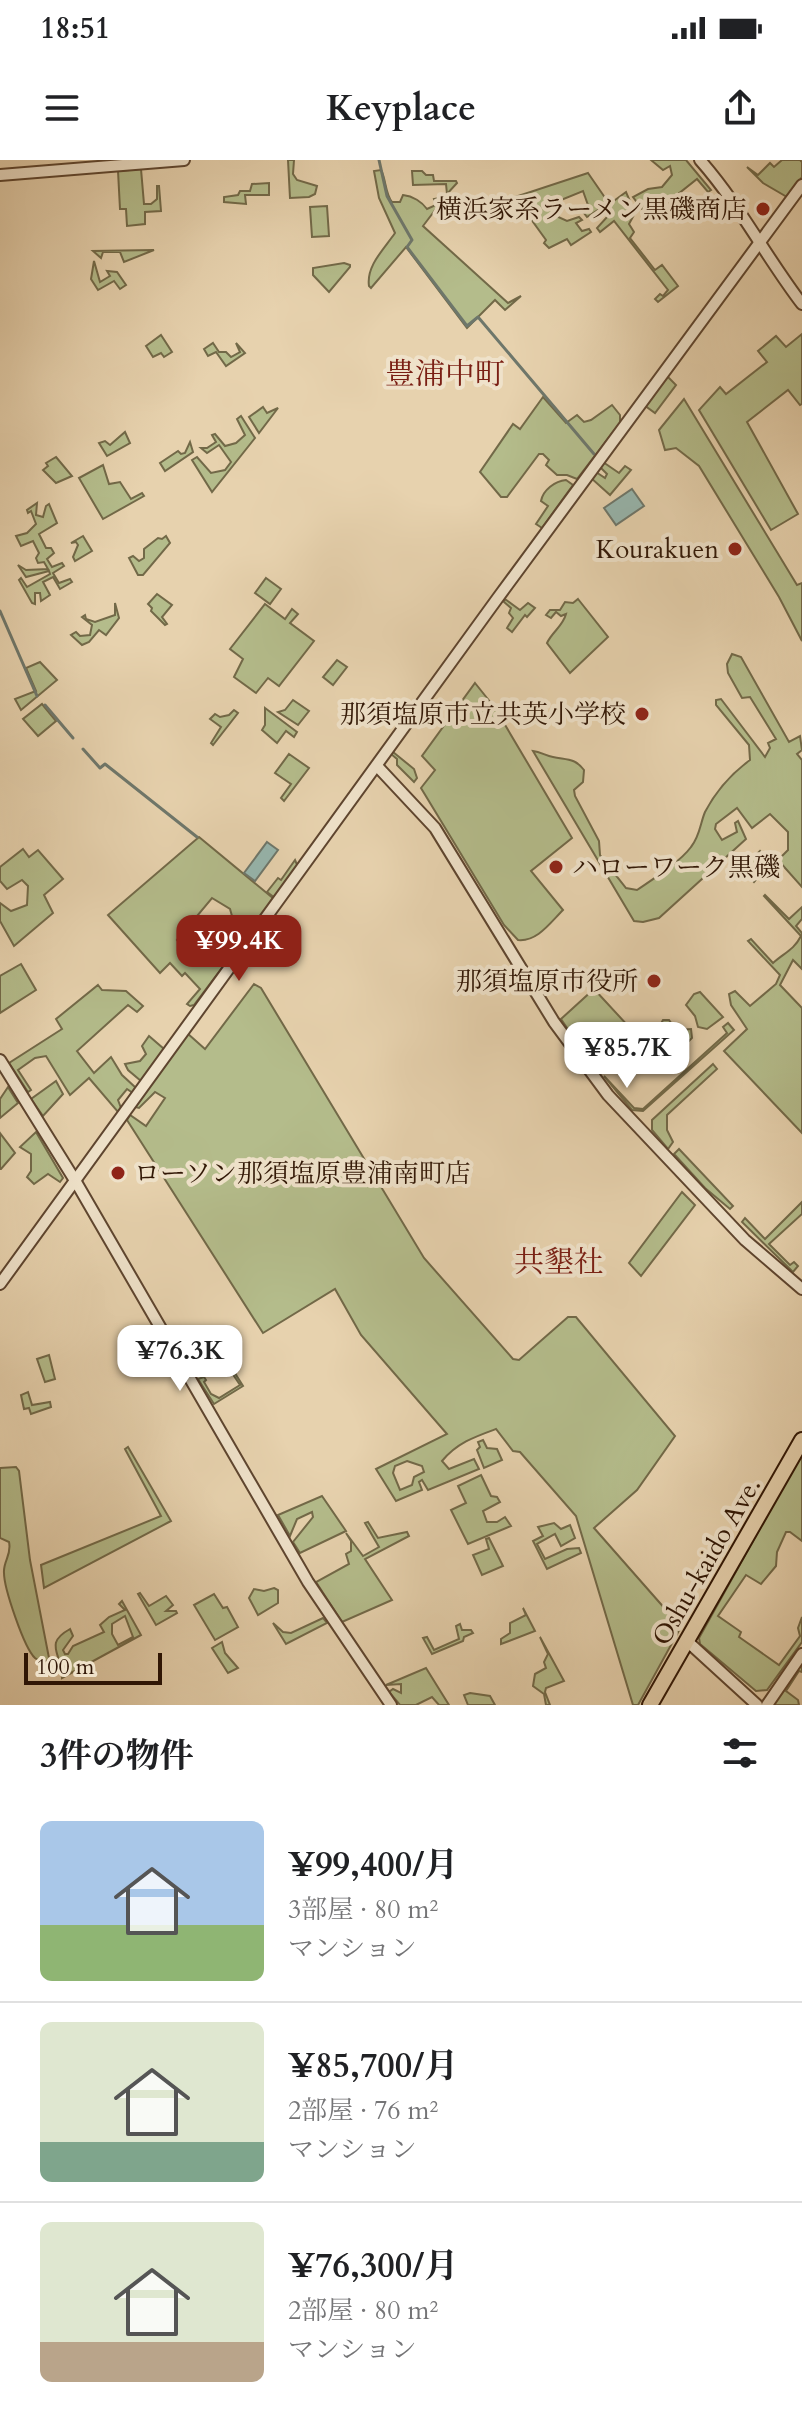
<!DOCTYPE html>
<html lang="ja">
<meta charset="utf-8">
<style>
body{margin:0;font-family:Cardo,"Noto Serif JP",serif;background:#f2f2f2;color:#202124;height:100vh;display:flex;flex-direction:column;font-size:30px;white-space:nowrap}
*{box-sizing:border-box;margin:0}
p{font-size:26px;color:#757577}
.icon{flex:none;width:44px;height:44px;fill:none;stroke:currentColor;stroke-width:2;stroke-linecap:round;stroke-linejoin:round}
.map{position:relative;height:1545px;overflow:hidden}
.details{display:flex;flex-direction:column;background:#fff;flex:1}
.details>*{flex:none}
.scale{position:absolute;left:24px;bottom:20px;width:138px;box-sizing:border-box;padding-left:8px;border:4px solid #301605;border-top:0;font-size:22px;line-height:28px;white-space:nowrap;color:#301605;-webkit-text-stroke:6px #efe2ca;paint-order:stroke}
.price{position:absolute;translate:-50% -68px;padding:0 18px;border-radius:16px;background:#fff;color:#222;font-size:26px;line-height:52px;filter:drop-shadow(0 2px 4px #0008)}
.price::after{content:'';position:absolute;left:50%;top:48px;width:24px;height:18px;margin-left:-12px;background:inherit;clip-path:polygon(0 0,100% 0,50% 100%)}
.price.current{background:#8f2418;color:#fff}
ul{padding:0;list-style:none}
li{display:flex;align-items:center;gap:24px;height:200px;padding:0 40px}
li+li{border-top:2px solid #e0e0e0}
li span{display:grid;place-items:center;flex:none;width:224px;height:160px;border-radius:12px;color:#555}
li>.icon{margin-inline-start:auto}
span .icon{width:96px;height:96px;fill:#fffc;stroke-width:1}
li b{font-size:34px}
h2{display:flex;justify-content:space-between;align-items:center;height:96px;padding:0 40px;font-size:34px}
.status{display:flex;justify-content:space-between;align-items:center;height:56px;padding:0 40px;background:#fff;direction:ltr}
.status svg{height:22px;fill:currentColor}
header{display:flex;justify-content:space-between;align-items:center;height:104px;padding:0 40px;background:#fff;font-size:36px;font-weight:600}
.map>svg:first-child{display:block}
.green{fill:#b4bc8b;stroke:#726948;stroke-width:2;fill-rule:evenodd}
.water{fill:#97b7af;stroke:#6e776b;stroke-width:2}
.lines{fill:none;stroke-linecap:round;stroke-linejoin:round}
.stream{stroke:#6e776b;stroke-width:3}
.minor-casing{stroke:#5e452f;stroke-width:14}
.major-casing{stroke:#301605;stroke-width:18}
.minor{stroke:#efe2ca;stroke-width:10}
.major{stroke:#e7d2ae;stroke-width:14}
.poi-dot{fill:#8f2418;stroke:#efe2ca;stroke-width:3}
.labels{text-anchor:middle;stroke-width:8;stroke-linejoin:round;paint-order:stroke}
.poi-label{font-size:26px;fill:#301605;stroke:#efe2ca;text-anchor:end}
.street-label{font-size:26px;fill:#301605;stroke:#efe2ca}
.quarter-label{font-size:30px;fill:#7a1f14;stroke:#efe2ca}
</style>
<div class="status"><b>18:51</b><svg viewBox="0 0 49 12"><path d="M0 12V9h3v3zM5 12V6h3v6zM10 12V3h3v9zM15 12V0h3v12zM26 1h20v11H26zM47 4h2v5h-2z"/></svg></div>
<header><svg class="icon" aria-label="menu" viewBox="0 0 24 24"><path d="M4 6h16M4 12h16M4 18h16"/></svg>Keyplace<svg class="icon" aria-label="share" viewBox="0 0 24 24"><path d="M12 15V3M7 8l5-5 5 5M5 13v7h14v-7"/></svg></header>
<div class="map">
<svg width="802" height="1545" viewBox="0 0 802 1545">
<rect width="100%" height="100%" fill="#e7d2ae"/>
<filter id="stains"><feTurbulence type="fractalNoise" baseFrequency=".0025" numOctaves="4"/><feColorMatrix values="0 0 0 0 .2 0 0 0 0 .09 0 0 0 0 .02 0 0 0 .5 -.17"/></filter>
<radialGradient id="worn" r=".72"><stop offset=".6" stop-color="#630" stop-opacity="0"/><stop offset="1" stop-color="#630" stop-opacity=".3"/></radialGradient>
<g class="green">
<path d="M288 0H294L293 14 297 20 317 26 315 34 309 37 290 38Z"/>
<path d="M651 0H686L711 30 708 32 697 19 658 50 648 45 642 49 633 37 648 29 662 27 672 15 670 6 663 10Z"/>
<path d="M782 0H800L802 2V17L787 37 763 23 747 7 758 15 770 3 774 7Z"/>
<path d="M141 9 144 44H151L157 39V26H159L161 51 145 52V64L127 66 126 49H120L118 11Z"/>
<path d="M381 10C386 19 385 33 392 42H400L403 35C413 36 422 42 427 49L436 45 434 39 445 37 423 66 508 143 521 136 505 150 495 140 467 168 406 87 371 128 369 126C366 106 384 89 395 73L379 38 374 11Z"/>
<path d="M412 11H422L426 15H433L434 21H456L457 23 447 34 446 24 413 25Z"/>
<path d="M588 13 608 42 611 43 626 32 635 53 629 64 634 72 630 78 655 110 662 105 678 126 658 142 655 139 660 134 663 136 668 130 614 61 600 72 597 68 608 56 601 48 587 57 584 53 589 48 583 31 551 44 556 56 567 61 579 57 582 60 576 63 582 71 589 69 591 72 571 85 567 79 549 88 544 83 546 80 515 37Z"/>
<path d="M269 23V35H245L246 44 224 42V37L238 35 240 31H250L252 24Z"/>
<path d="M327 46 329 76 312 77 310 47Z"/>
<path d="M154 90 124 102 120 92H103L101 98 93 91Z"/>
<path d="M94 101 100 122 110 116 107 111 117 112 126 125 120 129 114 121 98 130 91 119Z"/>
<path d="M344 103 350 105V107L329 132 313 115V108Z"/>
<path d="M802 174V244L800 245 788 230 747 262 798 354 771 370 699 250 720 227 726 234 767 202 758 191 776 176 786 187Z"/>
<path d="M161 175 172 192 164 197 161 193 153 197 146 186Z"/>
<path d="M213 183 219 192H226L231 197 240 192 236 183 245 193 226 206 216 192 208 196 204 189Z"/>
<path d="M666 215 676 225 655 253 644 245Z"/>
<path d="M543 237 566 263 577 255 584 262 591 260 612 245 620 255V263L577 319 567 315H557L546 305 549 300 543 294H539L507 337H501L480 312 513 264 520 269Z"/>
<path d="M684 239 797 425 802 423V481L779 437 699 306 676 288 665 290 659 270Z"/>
<path d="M263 247 267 253 278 248 259 273 249 257Z"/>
<path d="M241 256 255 278 212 332 192 300 197 297 211 313 225 310 231 302 219 285 207 293 201 288H207L216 282 212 275 215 274 225 286 236 283 245 275 237 259Z"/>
<path d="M125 272 130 283 107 296 99 283 105 281 110 285Z"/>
<path d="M190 282 193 292 165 311 160 303 178 291 181 294 185 293Z"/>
<path d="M56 297 72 316 56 323 43 310 48 306 46 303Z"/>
<path d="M603 302 619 313 625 306 631 310 610 335 591 318 596 312 605 318 607 314 600 307Z"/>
<path d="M103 305 109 324 120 322 131 339 142 333 144 336 103 359 79 318Z"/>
<path d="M566 320 573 325 542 368 536 364 548 346 541 341C543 330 555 321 566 320Z"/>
<path d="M37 343 36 355 43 357 46 346 49 344 57 363 39 374 46 388H51L54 393 47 399 52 407 62 403 64 406 53 413 59 423 70 419 72 422 60 429 53 417 43 422 50 435 41 441 40 433H35V444L32 443 19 420 21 418 27 427 50 414 49 411 26 417 18 405 26 410 48 409 44 402 38 403 36 398 39 393 33 381 21 386 16 376 27 373 36 364 31 351 28 353 27 350Z"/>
<path d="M83 376 92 391 75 401 73 397 78 385 76 382 71 383Z"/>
<path d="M166 376 170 383 143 415H138L129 398 133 396 139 401 144 398V389L158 378 162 379Z"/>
<path d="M266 418 281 429 270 444 255 433Z"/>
<path d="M157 434 172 445 162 457 167 464 165 465 151 451 152 448 148 444Z"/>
<path d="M505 439 520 450 528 443 535 448 527 457 525 455 512 472 507 468 513 458 509 453 511 448 504 442Z"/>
<path d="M578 439 608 477 570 513 547 483C552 472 563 466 566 454L561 456 556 452 551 458 546 455 550 450H560L565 442 573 443Z"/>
<path d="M115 443 119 458 106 475 99 470 89 482 82 485 71 475 76 472 80 476 90 475 92 465 82 457 85 455 86 459 95 462 115 455Z"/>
<path d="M265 444 285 459 292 449 298 454 290 463 314 481 279 526 268 518 256 533 234 517 243 499 230 489Z"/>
<path d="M732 494 741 497 789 582 800 576 802 590 797 594 802 600V727L778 700 788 690V672L770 654 752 668 737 648 716 664 715 669 722 680 737 672 735 663 738 661 746 679 659 758 643 762 634 761 533 591C541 592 546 596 553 597 567 600 575 598 584 610L583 622 574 630 575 636 599 681 600 695 626 728 637 730C653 719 680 702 691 687 700 676 700 664 705 652 716 631 731 614 750 600L749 585 716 545V540L721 539 765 597 770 588 768 583 776 579 750 537 742 538 728 513 727 504Z"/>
<path d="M337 500 347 507 333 525 323 517Z"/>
<path d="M40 502 57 520 21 550 15 539 36 531 26 508Z"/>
<path d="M475 523 495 548 572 678 531 711 563 750C550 763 537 782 518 780L504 765 421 628 435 610 422 596Z"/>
<path d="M293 540 309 551 298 565 278 552 285 550Z"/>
<path d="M42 544 56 561 38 576 23 559Z"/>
<path d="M265 548 297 572 294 577 286 571 277 583 262 570 265 565Z"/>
<path d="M234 550 238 553 213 585 211 583 221 567 210 559 215 554 220 557 229 555Z"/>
<path d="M393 592 414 609 417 618 414 622 397 605V599L391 594Z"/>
<path d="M289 594 309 608 284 641 281 638 291 624 275 613Z"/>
<path d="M199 677 274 739 194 845 190 846 187 844 200 829 185 813 182 816 170 803 160 813 108 755ZM212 738 230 749 232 756C221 773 205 775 191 790L185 789 177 780Z"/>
<path d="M23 689 29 697 38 690 63 719 44 735 53 753 14 786 0 761V743L11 751 27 745 28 726 22 720 7 729 0 721V707Z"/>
<path d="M760 691 771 703 754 722 734 701 745 706Z"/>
<path d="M295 700 298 707 275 738 267 732 278 718 281 720Z"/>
<path d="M765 735 789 759 802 747V759L796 766 802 773V809L793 800 780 825 802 848V973L724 891 747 869 731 845 729 834 735 831 750 846 776 824 780 815 748 781 751 779 773 803C784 793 794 790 801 776L764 736Z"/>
<path d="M21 804 36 830 0 853V816Z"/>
<path d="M254 824 261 828 424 1098 513 1199 519 1200 568 1157H576L675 1276 637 1330 594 1368 681 1467 638 1545H633L576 1356 520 1292 513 1291 496 1269C474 1277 457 1283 442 1301L449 1309 474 1299 479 1309 428 1330 422 1320 419 1322 422 1330 396 1341 376 1309 447 1274 361 1175 335 1129 263 1173 127 960 130 955 146 966 165 938 155 932 139 948 135 947 187 873 205 889ZM407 1301 422 1306 424 1312 414 1317 412 1325 400 1330 393 1313 395 1306Z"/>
<path d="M98 825 102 830 126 831 143 846 137 852 128 845 77 891 94 913 111 897 122 915 136 928 133 933 127 929 118 940 121 948 118 952 89 918 70 935 46 896 35 898 18 910 31 930 28 932 9 903 62 869 56 859Z"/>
<path d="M594 829 630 868 605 883 608 889 592 901 588 899 561 859Z"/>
<path d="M700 832 723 857 707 869 698 867 695 856 686 845 694 834Z"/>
<path d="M663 860H669L676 870 691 869 692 878 681 889H672L657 871Z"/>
<path d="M728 863 734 870 643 951 632 950 604 916 634 948 643 949 727 873 723 867Z"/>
<path d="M149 876 164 889 141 921 128 910 125 904 140 901 146 894 142 886Z"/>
<path d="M713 904 717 909 667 955V970L673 982 668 989 652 970V960Z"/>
<path d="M56 921 63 934 43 956 31 939Z"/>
<path d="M8 927 18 943 0 958V939Z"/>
<path d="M36 972 63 1018 60 1022 48 1014 34 1024 27 1017 31 1011V994L20 987Z"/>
<path d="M0 973 15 993 1 1009H0Z"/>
<path d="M679 989 733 1046 730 1049 705 1028 674 994Z"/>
<path d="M682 1032 695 1045 641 1116 629 1103Z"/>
<path d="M802 1042V1054L769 1084 790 1105 794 1102 798 1106 793 1112 742 1062 745 1058 765 1079Z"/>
<path d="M223 1194 243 1226 214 1244 198 1219 204 1217 206 1220 204 1222 211 1234 219 1238 240 1225 222 1198 196 1213 194 1211Z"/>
<path d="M49 1195 55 1219 45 1222 37 1199Z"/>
<path d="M28 1232 32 1245 50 1242 51 1247 31 1254 29 1248 24 1249 21 1235Z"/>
<path d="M483 1280 487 1288 497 1289 502 1300 484 1308 477 1290 480 1287 478 1282Z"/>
<path d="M128 1287 171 1361 44 1428 41 1405 161 1356 125 1289Z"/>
<path d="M802 1293V1381L790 1372H786L777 1392 776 1406 761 1424 746 1415 718 1456 741 1472 739 1477 779 1505 800 1476 798 1468 802 1457V1482L767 1530 756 1531 700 1484 699 1478Z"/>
<path d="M16 1307 19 1311 30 1400 49 1498 47 1501C41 1501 40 1502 35 1498 24 1488 4 1428 4 1413 3 1401 12 1395 9 1382L0 1378V1308Z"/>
<path d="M481 1315 491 1336 497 1337 500 1342 483 1351 487 1362H497L505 1357 511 1366 468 1384 451 1350 466 1343 458 1326Z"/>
<path d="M322 1336 346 1371 300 1393 293 1382 313 1357 312 1352 297 1359 290 1376 278 1355Z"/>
<path d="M368 1362 378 1378 407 1372 409 1376 365 1399 392 1440 342 1462 316 1422 349 1404 346 1394 351 1391V1381L346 1373 363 1396 379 1387 365 1363Z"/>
<path d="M554 1363 561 1369 570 1365 575 1378 561 1386 555 1374 537 1384 545 1399 567 1389 579 1388 581 1393 547 1409 533 1381 543 1376 538 1367Z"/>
<path d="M489 1378 503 1406 482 1415 473 1395 489 1389 486 1379Z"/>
<path d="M274 1428 278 1430V1443L258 1455 249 1438 254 1429 264 1431Z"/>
<path d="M140 1433 149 1446 166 1436 173 1445 166 1451H176L177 1453 156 1465 138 1434Z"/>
<path d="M214 1434 223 1448 227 1447 238 1467 215 1480 194 1445Z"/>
<path d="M122 1441 141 1475 62 1518C62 1493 43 1484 70 1469L73 1476 63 1490 65 1494H68L73 1486 104 1472 100 1465 109 1457 125 1450 119 1444ZM125 1456 133 1477 118 1485 112 1474V1464Z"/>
<path d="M523 1448 535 1471 501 1484V1479L510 1473V1463L526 1455Z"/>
<path d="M323 1458 327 1463 286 1484 273 1463 283 1472 291 1473Z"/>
<path d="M460 1464 462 1470H471L473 1473 464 1477 463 1481 432 1494 423 1478 427 1477 434 1490 459 1479 456 1466Z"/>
<path d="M540 1477 564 1521 546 1528 545 1532 550 1545H546L544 1534 533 1526 535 1514 546 1508 544 1502 548 1494Z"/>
<path d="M222 1482 225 1493 238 1508 228 1513 212 1488Z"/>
<path d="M802 1500V1512L799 1511 786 1531 798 1540 799 1545H773Z"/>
<path d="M426 1508 449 1545H439L432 1537 416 1545H400L389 1532 393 1529 401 1533V1524L386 1525Z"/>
<path d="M470 1533 490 1536 495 1545H468L464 1535Z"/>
</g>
<g class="water">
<path d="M632 329 644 346 616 365 604 348Z"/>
<path d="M267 682 278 690 255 721 244 713Z"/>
</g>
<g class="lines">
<g class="stream">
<path d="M379 0 387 36 412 80 407 87 467 166 478 157 594 294"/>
<path d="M0 451 37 536"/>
<path d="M45 545 73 578"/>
<path d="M83 589 100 608 105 604 197 677"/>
</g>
<g class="minor-casing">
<g id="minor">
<path d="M700 0C739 44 766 97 802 144"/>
<path d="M0 15 184 0"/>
<path d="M377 606 435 668 554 862 608 935 745 1080 802 1129"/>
<path d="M0 900 76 1022 308 1422 391 1545"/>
<path d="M0 1124 497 439 802 25"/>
<path d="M687 1481 757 1545"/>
<path d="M767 1545 802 1494"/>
</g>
</g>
<g class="major-casing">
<path id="major" d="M650 1545 802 1280"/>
</g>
<use href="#minor" class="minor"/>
<use href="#major" class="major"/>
</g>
<g class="poi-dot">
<circle cx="763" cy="49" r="8"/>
<circle cx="735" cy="389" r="8"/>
<circle cx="642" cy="554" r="8"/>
<circle cx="556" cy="707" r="8"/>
<circle cx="654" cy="821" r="8"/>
<circle cx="118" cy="1013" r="8"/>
</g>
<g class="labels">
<g class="poi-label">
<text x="747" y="58">横浜家系ラーメン黒磯商店</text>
<text x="719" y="398">Kourakuen</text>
<text x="626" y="563">那須塩原市立共英小学校</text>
<text x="572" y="716" text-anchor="start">ハローワーク黒磯</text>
<text x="638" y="830">那須塩原市役所</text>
<text x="134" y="1022" text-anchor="start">ローソン那須塩原豊浦南町店</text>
</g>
<g class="street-label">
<text transform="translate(706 1401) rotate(-60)" y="9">Oshu-kaido Ave.</text>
</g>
<g class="quarter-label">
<text x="445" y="224">豊浦中町</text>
<text x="559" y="1112">共墾社</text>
</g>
</g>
<rect width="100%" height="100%" filter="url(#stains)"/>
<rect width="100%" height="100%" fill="url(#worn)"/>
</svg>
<div class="scale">100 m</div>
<b class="price current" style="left:239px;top:823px">¥99.4K</b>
<b class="price" style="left:627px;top:930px">¥85.7K</b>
<b class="price" style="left:180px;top:1233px">¥76.3K</b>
</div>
<section class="details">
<h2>3件の物件<svg class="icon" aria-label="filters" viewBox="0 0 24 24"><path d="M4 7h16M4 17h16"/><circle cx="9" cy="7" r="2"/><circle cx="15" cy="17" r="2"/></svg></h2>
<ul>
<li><span style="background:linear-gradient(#a9c7e8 65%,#8fb573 0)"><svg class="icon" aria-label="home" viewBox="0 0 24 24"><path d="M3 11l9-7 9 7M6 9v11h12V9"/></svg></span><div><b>¥99,400/月</b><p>3部屋 · 80 m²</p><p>マンション</p></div></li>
<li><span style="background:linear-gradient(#dfe7d0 75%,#7fa58c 0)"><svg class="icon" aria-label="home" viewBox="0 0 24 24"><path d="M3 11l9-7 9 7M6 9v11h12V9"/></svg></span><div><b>¥85,700/月</b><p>2部屋 · 76 m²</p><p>マンション</p></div></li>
<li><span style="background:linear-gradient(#dfe7d0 75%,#b9a48a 0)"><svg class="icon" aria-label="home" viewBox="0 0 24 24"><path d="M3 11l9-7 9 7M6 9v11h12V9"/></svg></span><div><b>¥76,300/月</b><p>2部屋 · 80 m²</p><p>マンション</p></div></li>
</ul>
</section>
